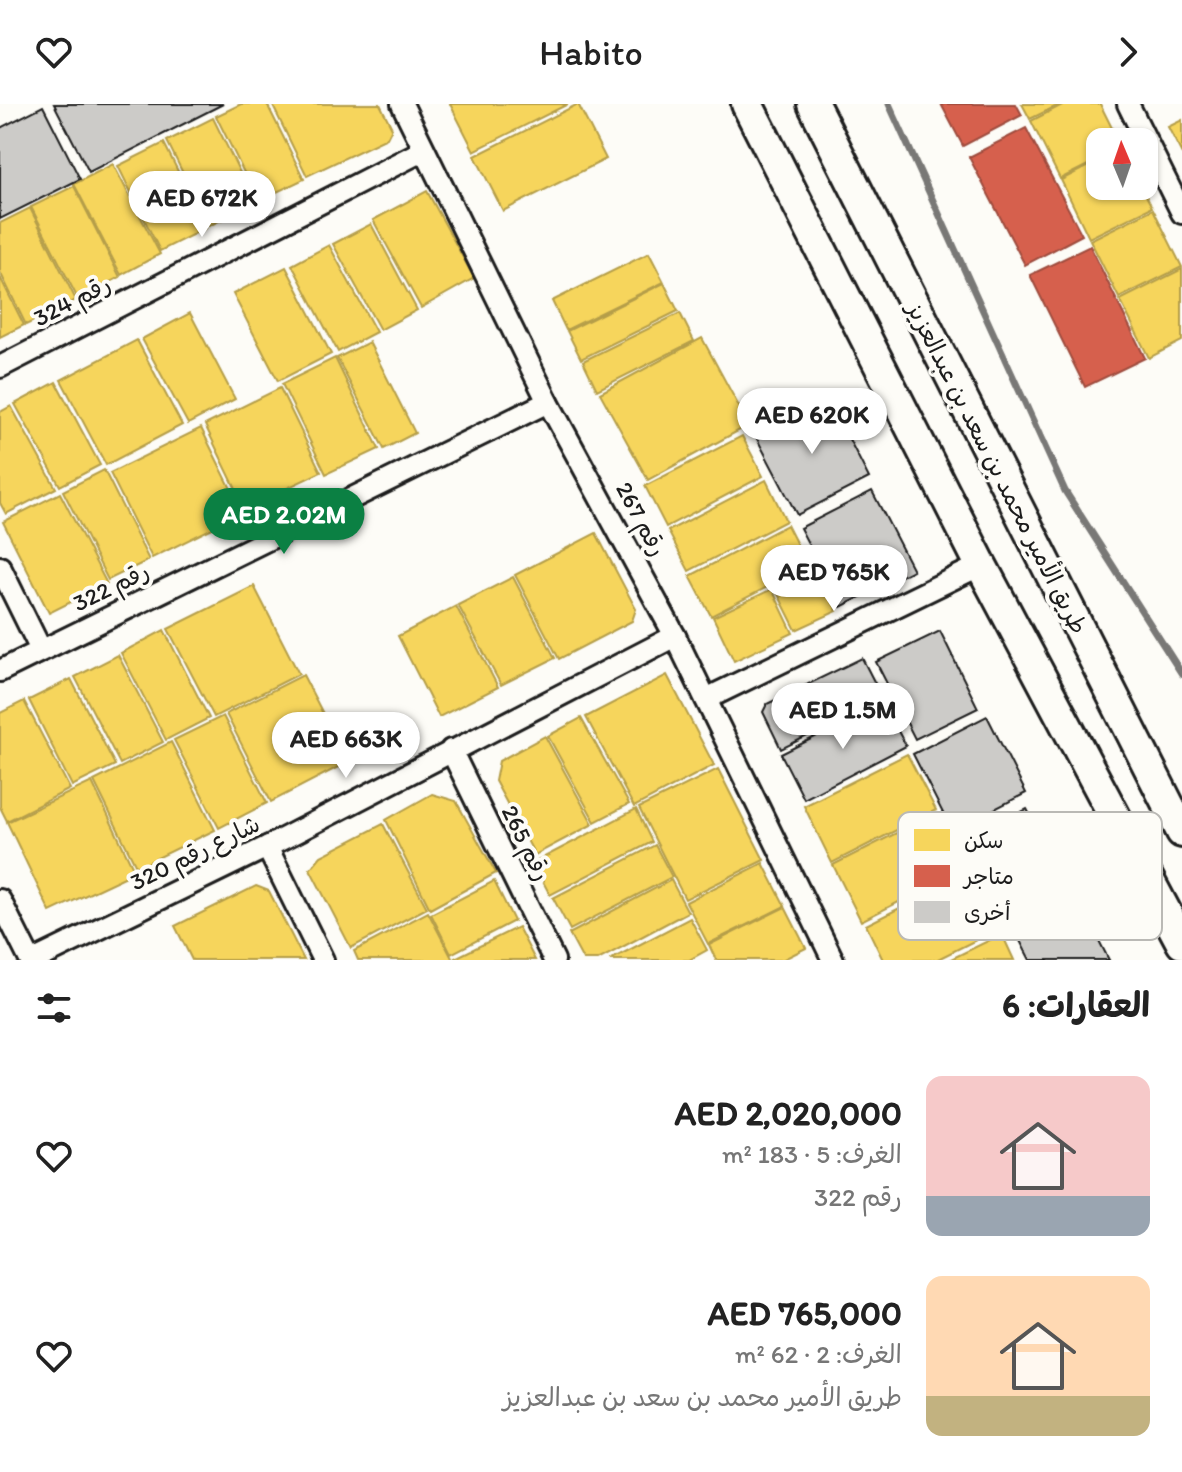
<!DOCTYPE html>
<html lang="ar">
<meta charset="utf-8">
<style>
body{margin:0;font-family:Itim,"Playpen Sans Arabic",sans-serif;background:#f2f2f2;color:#222;direction:rtl;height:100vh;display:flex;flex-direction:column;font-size:30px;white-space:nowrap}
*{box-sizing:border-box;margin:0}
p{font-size:26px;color:#767676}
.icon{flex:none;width:44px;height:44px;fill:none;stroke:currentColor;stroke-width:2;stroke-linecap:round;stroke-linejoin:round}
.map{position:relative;height:856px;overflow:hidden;direction:ltr}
.side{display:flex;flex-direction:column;background:#fff;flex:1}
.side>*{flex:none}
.needle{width:52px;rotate:358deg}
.tools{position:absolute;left:1086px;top:24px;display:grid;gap:16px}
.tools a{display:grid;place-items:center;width:72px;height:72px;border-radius:16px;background:#fff;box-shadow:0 2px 6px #0004;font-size:40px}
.price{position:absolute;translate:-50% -68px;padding:0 18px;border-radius:28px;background:#fff;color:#222;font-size:26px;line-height:52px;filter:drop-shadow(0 2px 4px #0008)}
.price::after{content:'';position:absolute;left:50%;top:48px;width:24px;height:18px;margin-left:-12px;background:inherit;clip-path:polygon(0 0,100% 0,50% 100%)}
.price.on{background:#0b8043;color:#fff}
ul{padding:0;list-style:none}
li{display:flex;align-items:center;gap:24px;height:200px;padding:0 32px}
li span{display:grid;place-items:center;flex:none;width:224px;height:160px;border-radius:16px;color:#555}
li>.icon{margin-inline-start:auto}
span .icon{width:96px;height:96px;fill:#fffc;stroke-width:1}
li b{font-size:34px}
h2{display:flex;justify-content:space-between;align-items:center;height:96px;padding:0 32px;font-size:34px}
header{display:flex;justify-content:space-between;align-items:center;height:104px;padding:0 32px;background:#fff;font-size:36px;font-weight:600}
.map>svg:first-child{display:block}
.homes{fill:#f6d55c;stroke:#b59e49;stroke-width:2}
.shops{fill:#d6604d;stroke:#9e4c3e;stroke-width:2}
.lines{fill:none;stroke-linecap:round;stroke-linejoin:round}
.stream{stroke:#797876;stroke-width:7}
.building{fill:#cccbc8;stroke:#1c1c1c;stroke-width:2}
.minor-casing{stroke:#1c1c1c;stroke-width:26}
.secondary-casing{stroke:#1c1c1c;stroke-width:36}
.minor{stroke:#fdfcf7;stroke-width:20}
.secondary{stroke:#fdfcf7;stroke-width:30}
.labels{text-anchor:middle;stroke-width:8;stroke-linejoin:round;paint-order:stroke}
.street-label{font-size:24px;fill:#1c1c1c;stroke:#fdfcf7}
.key{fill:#fdfcf7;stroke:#bab9b5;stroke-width:2}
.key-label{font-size:22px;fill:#1c1c1c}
</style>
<header><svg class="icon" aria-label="forward" viewBox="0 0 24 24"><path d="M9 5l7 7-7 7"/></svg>Habito<svg class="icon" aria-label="heart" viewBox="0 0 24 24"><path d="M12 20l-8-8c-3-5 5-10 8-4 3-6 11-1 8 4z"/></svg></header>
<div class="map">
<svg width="1182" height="856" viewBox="0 0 1182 856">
<rect width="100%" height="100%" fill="#fdfcf7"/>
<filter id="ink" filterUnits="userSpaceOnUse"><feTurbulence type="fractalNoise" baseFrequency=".0125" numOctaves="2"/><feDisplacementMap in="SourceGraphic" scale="16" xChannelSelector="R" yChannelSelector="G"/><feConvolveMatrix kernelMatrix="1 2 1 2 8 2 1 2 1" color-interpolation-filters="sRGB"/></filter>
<g filter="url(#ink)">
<g class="homes">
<path d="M241 0H267L304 75 258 97 216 12Z"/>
<path d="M272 0H380L392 24 387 34 307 72Z"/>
<path d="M450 0H568L474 47Z"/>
<path d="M578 0 606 55 503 107 475 52Z"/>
<path d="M1022 0H1061L1030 15Z"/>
<path d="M1064 0H1100L1119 38H1100V55L1060 75 1031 17Z"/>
<path d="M213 14 255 99 209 122 167 37Z"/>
<path d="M1182 16V50L1168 23Z"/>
<path d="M164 39 206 124 160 147 118 62Z"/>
<path d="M1100 56V82H1141L1152 103 1089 134 1061 76Z"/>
<path d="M113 60 160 150 121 171 74 80Z"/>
<path d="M74 82 120 173 78 195 31 103Z"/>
<path d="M427 87 474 174 421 204 373 116Z"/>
<path d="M30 104 76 196 26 221 0 168V119Z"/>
<path d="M1153 105 1182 163 1119 194 1090 136Z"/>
<path d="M371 120 417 206 380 226 333 140Z"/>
<path d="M329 141 376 228 338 248 292 161Z"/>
<path d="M649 149 664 178 566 226 552 197Z"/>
<path d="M286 163 331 250 278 277 233 190Z"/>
<path d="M1182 165V237L1149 254 1120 196Z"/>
<path d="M0 173 24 221 0 233Z"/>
<path d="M664 179 678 207 581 255 567 227Z"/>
<path d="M190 209 235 295 188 320 142 235Z"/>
<path d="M680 209 694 237 597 286 583 257Z"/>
<path d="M702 234 749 321 648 376 600 289Z"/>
<path d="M137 236 182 321 106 361 61 276Z"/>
<path d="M369 238 415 329 384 345 337 254Z"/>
<path d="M335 254 379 345 326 370 282 280Z"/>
<path d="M56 278 100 361 60 382 15 300Z"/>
<path d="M280 284 321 368 245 404 205 321Z"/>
<path d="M11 302 56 384 6 410 0 399V308Z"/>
<path d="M201 324 243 409 152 454 110 369Z"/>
<path d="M742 332 763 372 666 423 645 382Z"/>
<path d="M104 366 149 456 108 476 63 387Z"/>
<path d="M766 376 786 417 689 467 668 427Z"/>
<path d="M60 389 107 480 49 509 3 418Z"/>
<path d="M787 421 808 462 711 512 690 472Z"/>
<path d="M596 429 636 505 632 517 559 555 515 471Z"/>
<path d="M815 462 837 507 796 526 774 482Z"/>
<path d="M513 473 555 554 501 581 458 501Z"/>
<path d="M254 482 299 570 214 613 168 525Z"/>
<path d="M772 485 793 529 734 557 713 513Z"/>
<path d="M456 502 498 583 439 613 398 532Z"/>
<path d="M164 526 209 614 166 636 121 549Z"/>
<path d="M118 551 163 638 120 660 75 573Z"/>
<path d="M303 571 348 658 271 698 226 610Z"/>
<path d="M667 571 714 661 634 703 586 613Z"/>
<path d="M71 575 115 661 72 682 29 596Z"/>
<path d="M24 597 70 685 7 717 0 703V609Z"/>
<path d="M223 612 267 699 219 724 174 636Z"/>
<path d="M581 614 629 700 595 718 548 632Z"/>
<path d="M545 632 593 720 535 751 495 677 499 657Z"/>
<path d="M171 638 215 726 137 764 94 677Z"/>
<path d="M907 650 936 706 832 759 804 702Z"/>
<path d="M718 665 764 756 685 795 639 704Z"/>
<path d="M92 678 135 768 50 808 7 718Z"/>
<path d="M432 690 456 697 496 769 430 805 386 716Z"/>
<path d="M636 705 652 738 550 791 533 759Z"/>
<path d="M936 709 965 765 861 817 833 761Z"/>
<path d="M383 720 427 804 351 844 310 765 321 752Z"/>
<path d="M655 741 672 773 570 826 553 794Z"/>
<path d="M763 759 785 802 708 840 686 798Z"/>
<path d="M969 769 998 825 936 856H883L866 821Z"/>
<path d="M671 776 688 808 598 856H583L569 830Z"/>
<path d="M494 777 514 817 451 850 431 810Z"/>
<path d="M256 782 269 787 304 856H192L175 822Z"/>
<path d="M785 803 806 844 782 856H716L709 841Z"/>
<path d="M428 808 453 856H358L354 847Z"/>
<path d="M690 814 707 846 689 856H610Z"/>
<path d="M518 823 535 856H456L455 854Z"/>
<path d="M1002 830 1014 856H949Z"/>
</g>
<g class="shops">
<path d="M941 0H1016L1022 11 963 42Z"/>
<path d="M1026 24 1082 131 1025 161 969 53Z"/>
<path d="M1090 142 1145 254 1085 283 1030 171Z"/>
</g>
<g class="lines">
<path class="stream" d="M889 0 1065 387 1182 570"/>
</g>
<g class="building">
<path d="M54 0H223L89 68Z"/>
<path d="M43 2 80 75 0 115V24Z"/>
<path d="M828 294 869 374 797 411 755 331Z"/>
<path d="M872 387 913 466 841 503 800 424Z"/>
<path d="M940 527 978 604 915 635 876 558Z"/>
<path d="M862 554 883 595 781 645 763 608 767 600Z"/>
<path d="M883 599 906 642 804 695 781 650Z"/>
<path d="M987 612 1026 689 952 727 913 650Z"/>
<path d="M1027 705 1065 779 999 812 961 738Z"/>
<path d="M1077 794 1109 856H1030L1015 827Z"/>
</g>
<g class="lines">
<g class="minor-casing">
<g id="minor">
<path d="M402 0 548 298 675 532 833 856"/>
<path d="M1128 0 1182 109"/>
<path d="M0 263 424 46"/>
<path d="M0 463 41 546"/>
<path d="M0 567 548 298"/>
<path d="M706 595 981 461"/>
<path d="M451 646 554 856"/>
<path d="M267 743 323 856"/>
<path d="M0 796 30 856"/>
<path d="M35 856 267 743 675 532"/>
</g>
</g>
<g class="secondary-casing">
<g id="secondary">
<path d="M747 0 981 461 1182 839"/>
<path d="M813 0 1182 728"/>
</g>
</g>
<use href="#minor" class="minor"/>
<use href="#secondary" class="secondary"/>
</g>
</g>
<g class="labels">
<g class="street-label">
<text transform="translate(72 197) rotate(-27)" y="8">رقم 324</text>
<text transform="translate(997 364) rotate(63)" y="8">طريق الأمير محمد بن سعد بن عبدالعزيز</text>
<text transform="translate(641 415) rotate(62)" y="8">رقم 267</text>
<text transform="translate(111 483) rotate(-26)" y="8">رقم 322</text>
<text transform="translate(526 739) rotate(64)" y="8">رقم 265</text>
<text transform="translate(195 749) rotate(-26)" y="8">شارع رقم 320</text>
</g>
</g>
<rect x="898" y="708" width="264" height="128" rx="12" class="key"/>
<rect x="914" y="725" width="36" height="22" fill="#f6d55c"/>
<rect x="914" y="761" width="36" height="22" fill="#d6604d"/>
<rect x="914" y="797" width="36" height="22" fill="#cccbc8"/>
<g class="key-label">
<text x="964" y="744">سكن</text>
<text x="964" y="780">متاجر</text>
<text x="964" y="816">أخرى</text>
</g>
</svg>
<div class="tools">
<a><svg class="needle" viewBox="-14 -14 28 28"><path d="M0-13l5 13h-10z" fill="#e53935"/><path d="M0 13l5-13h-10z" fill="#767676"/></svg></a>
</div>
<b class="price" style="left:202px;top:135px">AED 672K</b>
<b class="price" style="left:812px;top:352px">AED 620K</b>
<b class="price on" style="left:284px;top:452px">AED 2.02M</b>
<b class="price" style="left:834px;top:509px">AED 765K</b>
<b class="price" style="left:843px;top:647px">AED 1.5M</b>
<b class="price" style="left:346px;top:676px">AED 663K</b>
</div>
<section class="side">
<h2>العقارات: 6<svg class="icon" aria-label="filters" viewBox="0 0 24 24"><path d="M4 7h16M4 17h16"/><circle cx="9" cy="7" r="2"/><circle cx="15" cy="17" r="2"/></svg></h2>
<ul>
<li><span style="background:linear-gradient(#f6c9c9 75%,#9aa5b1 0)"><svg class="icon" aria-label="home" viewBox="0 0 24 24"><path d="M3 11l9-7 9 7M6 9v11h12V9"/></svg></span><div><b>AED 2,020,000</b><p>الغرف: 5 · 183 m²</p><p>رقم 322</p></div><svg class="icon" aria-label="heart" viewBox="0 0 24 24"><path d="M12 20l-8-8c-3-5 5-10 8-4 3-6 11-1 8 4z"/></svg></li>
<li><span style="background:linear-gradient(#ffd9b3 75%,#c2b280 0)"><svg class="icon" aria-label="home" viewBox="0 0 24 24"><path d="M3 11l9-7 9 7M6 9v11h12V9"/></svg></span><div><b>AED 765,000</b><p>الغرف: 2 · 62 m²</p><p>طريق الأمير محمد بن سعد بن عبدالعزيز</p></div><svg class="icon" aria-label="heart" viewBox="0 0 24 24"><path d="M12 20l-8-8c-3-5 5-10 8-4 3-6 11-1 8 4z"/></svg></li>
</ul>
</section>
